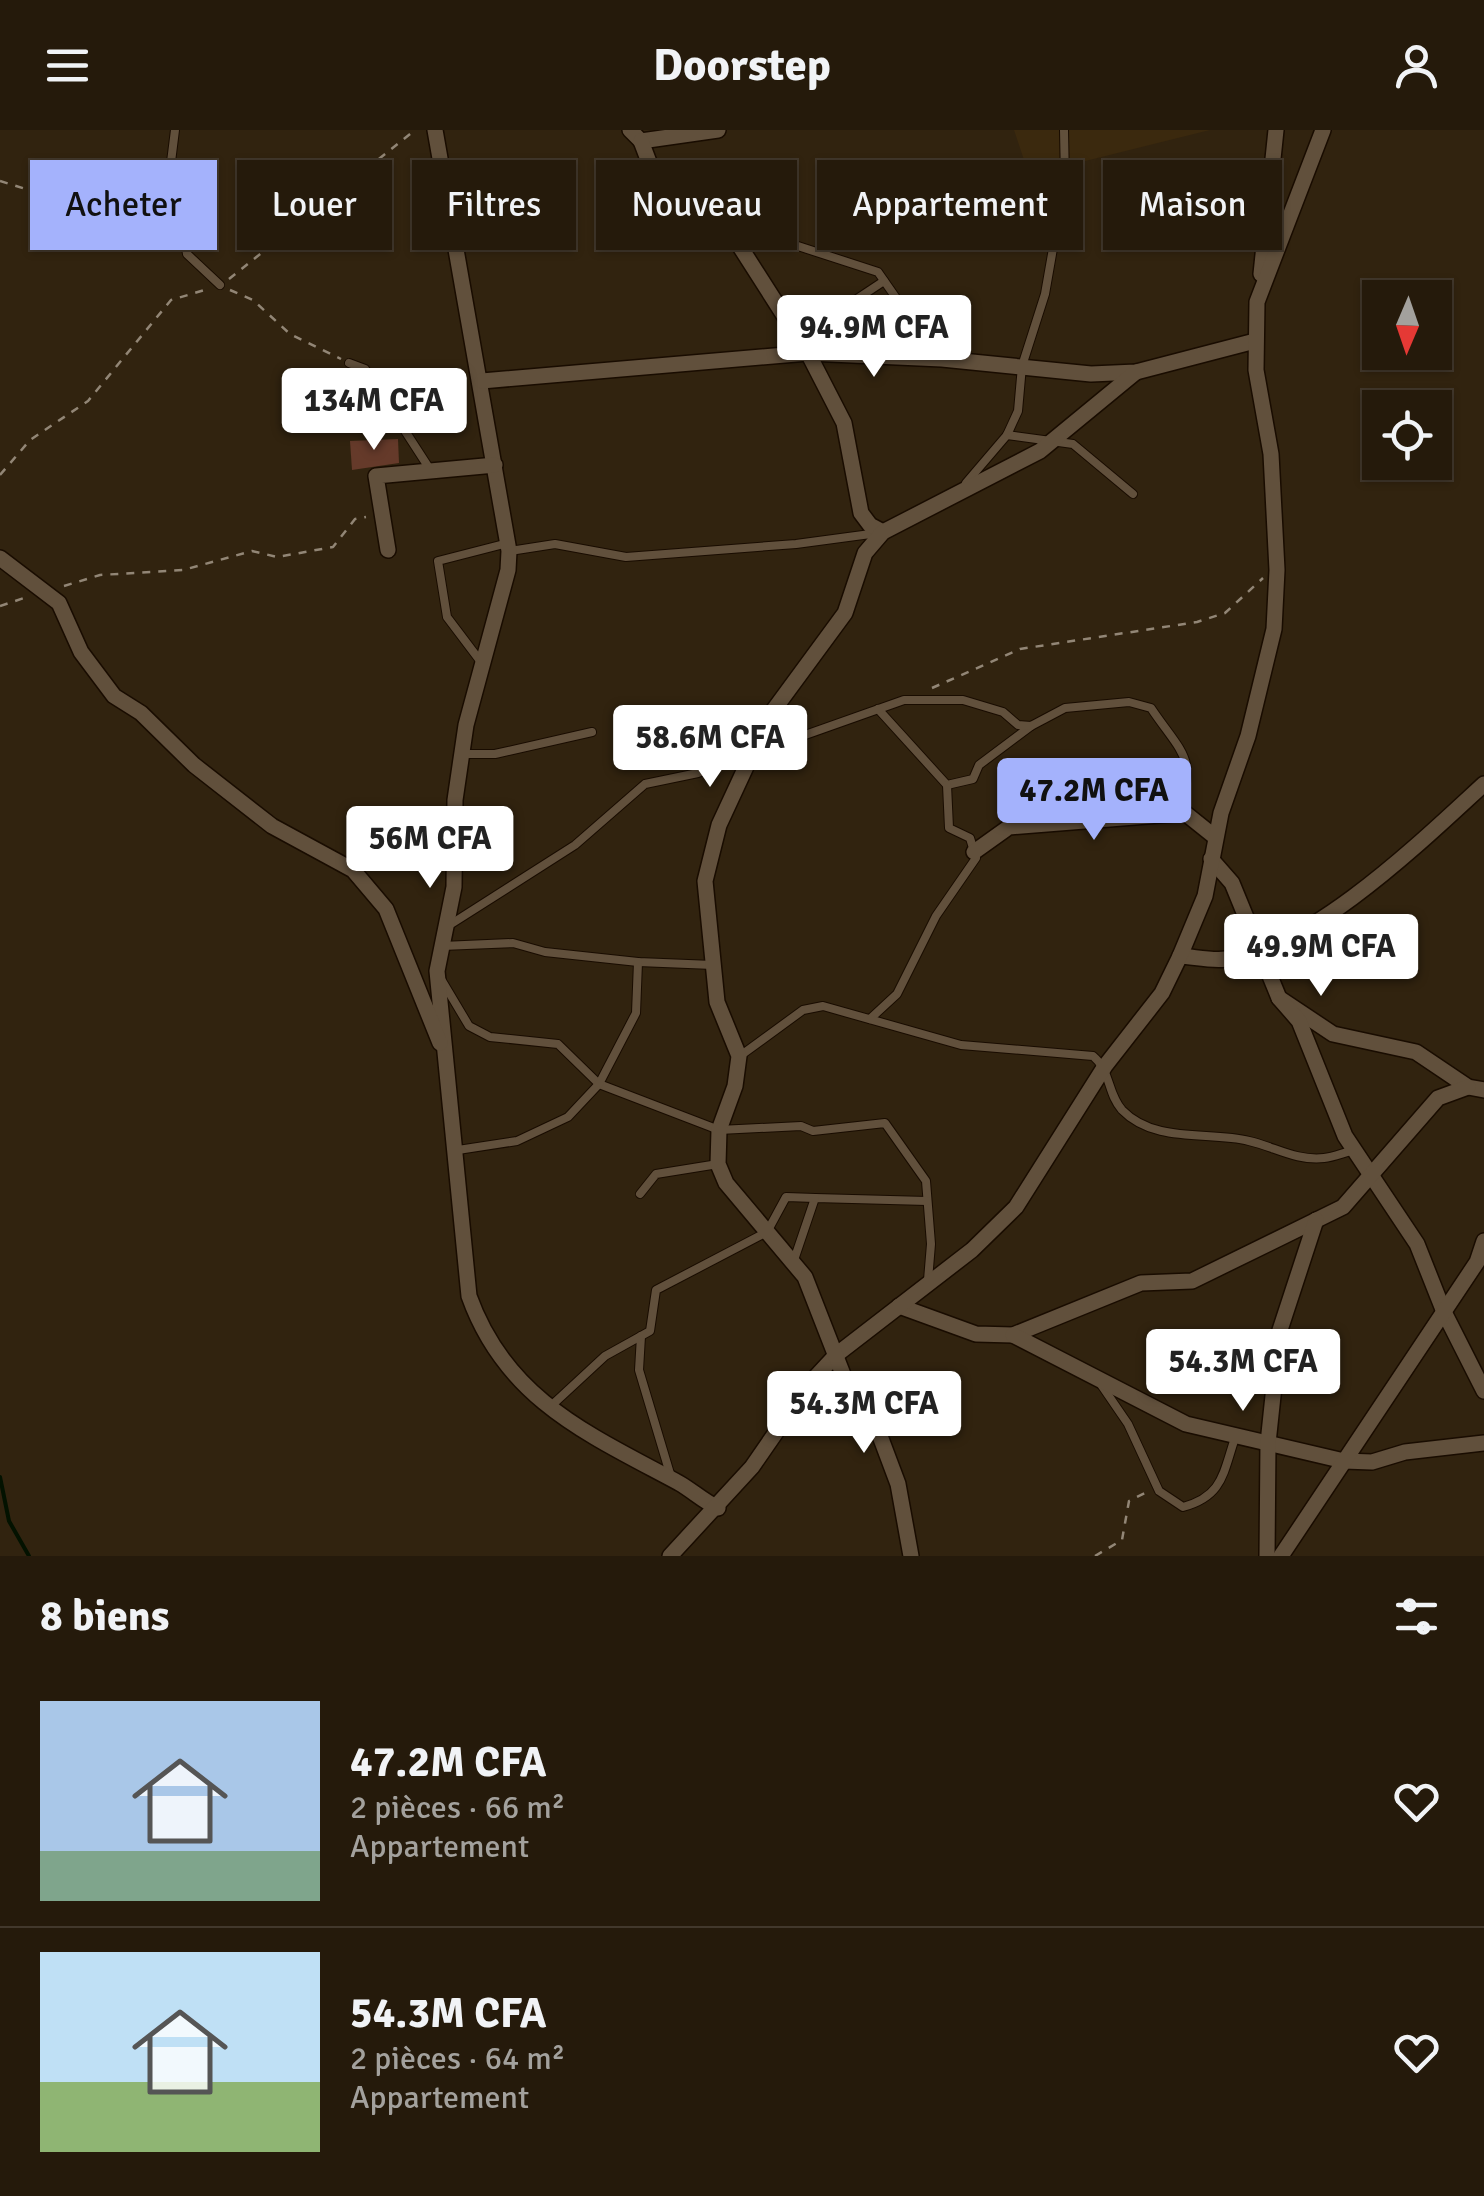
<!DOCTYPE html>
<html lang="fr">
<meta charset="utf-8">
<style>
body{margin:0;font-family:Signika,sans-serif;background:#2d2314;color:#f1f3f6;height:100vh;display:flex;flex-direction:column;font-size:38px;white-space:nowrap}
*{box-sizing:border-box;margin:0}
p{font-size:32px;color:#a3a19d}
.icon{flex:none;width:55px;height:55px;fill:none;stroke:currentColor;stroke-width:2;stroke-linecap:round;stroke-linejoin:round}
.map{position:relative;height:1426px;overflow:hidden}
.details{display:flex;flex-direction:column;background:#251a0b;flex:1}
.details>*{flex:none}
.banner{position:absolute;left:30px;top:30px;width:1425px;height:90px;display:flex;gap:20px}
.needle{width:65px;rotate:182deg}
.tools{position:absolute;left:1362px;top:150px;display:grid;gap:20px}
.tools a{display:grid;place-items:center;width:90px;height:90px;border-radius:0px;background:#251a0b;box-shadow:0 2px 8px #0004,0 0 0 2px #42382c;font-size:50px}
.price{position:absolute;translate:-50% -85px;padding:0 22px;border-radius:10px;background:#fff;color:#222;font-size:32px;line-height:65px;filter:drop-shadow(0 2px 5px #0008)}
.price::after{content:'';position:absolute;left:50%;top:60px;width:30px;height:22px;margin-left:-15px;background:inherit;clip-path:polygon(0 0,100% 0,50% 100%)}
.price.current{background:#a4b2fc;color:#111}
ul{padding:0;list-style:none}
li{display:flex;align-items:center;gap:30px;height:250px;padding:0 40px}
li+li{border-top:2px solid #42382c}
li span{display:grid;place-items:center;flex:none;width:280px;height:200px;border-radius:0px;color:#555}
li>.icon{margin-inline-start:auto}
span .icon{width:120px;height:120px;fill:#fffc;stroke-width:1}
li b{font-size:42px}
h2{display:flex;justify-content:space-between;align-items:center;height:120px;padding:0 40px;font-size:42px}
.pill{padding:0 35px;border-radius:0px;background:#251a0b;box-shadow:0 2px 8px #0004,0 0 0 2px #42382c;font-size:35px;line-height:90px}
.pill.current{background:#a4b2fc;color:#111}
header{display:flex;justify-content:space-between;align-items:center;height:130px;padding:0 40px;background:#251a0b;font-size:45px;font-weight:800}
.map>svg:first-child{display:block}
.built{fill:#3b290e}
.lines{fill:none;stroke-linecap:round;stroke-linejoin:round}
.stream{stroke:#031200;stroke-width:4}
.building{fill:#653a2a}
.service-casing{stroke:#190c00;stroke-width:10}
.minor-casing{stroke:#190c00;stroke-width:18}
.path{stroke:#928676;stroke-width:2.5;stroke-dasharray:8 8;stroke-linecap:butt}
.service{stroke:#61503c;stroke-width:8}
.minor{stroke:#61503c;stroke-width:15}
</style>
<header><svg class="icon" aria-label="menu" viewBox="0 0 24 24"><path d="M4 6h16M4 12h16M4 18h16"/></svg>Doorstep<svg class="icon" aria-label="person" viewBox="0 0 24 24"><circle cx="12" cy="8" r="4"/><path d="M4 21q1-7 8-7t8 7"/></svg></header>
<div class="map">
<svg width="1484" height="1426" viewBox="0 0 1484 1426">
<rect width="100%" height="100%" fill="#31230f"/>
<path class="built" d="M1014 0H1210L1029 45Z"/>
<g class="lines">
<path class="stream" d="M0 1347 9 1391 29 1426"/>
</g>
<path class="building" d="M398 309 399 333 352 340 350 311Z"/>
<g class="lines">
<g class="service-casing">
<g id="service">
<path d="M175 0 171 32 187 124 220 155"/>
<path d="M714 82 764 105 878 142 901 175 956 227"/>
<path d="M798 208 884 151"/>
<path d="M349 233 365 239 431 341"/>
<path d="M1007 305 1073 314 1133 364"/>
<path d="M966 353 1007 305 1018 281 1022 236 1045 164 1065 50 1064 0"/>
<path d="M510 421 555 414 626 427 796 414 878 403"/>
<path d="M481 532 447 487 438 431 508 413"/>
<path d="M878 579 947 655 973 649 979 635 1031 596"/>
<path d="M464 624H495L592 602"/>
<path d="M448 796 575 715 645 654 698 643 904 570H963L1003 582 1018 595 1031 596 1065 578 1129 572 1151 578C1181 623 1201 630 1175 684"/>
<path d="M442 816 513 813 545 822 638 832 713 835"/>
<path d="M441 849 469 896 490 907 558 914 599 954 719 1000 801 996 813 1001 885 993 926 1051 931 1114 928 1150"/>
<path d="M870 889 897 864 936 786 976 728 970 708 949 698 947 655"/>
<path d="M740 926 803 880 823 876 961 915 1093 926C1111 941 1107 963 1122 980 1155 1014 1209 1001 1249 1011 1275 1017 1296 1031 1324 1028 1334 1027 1345 1022 1355 1020"/>
<path d="M458 1020 517 1011 568 987 599 954 636 883 638 832"/>
<path d="M640 1064 656 1044 718 1034"/>
<path d="M793 1133 815 1068 927 1071"/>
<path d="M641 1206 639 1240 671 1347"/>
<path d="M1102 1256 1128 1294 1159 1361 1183 1377C1224 1366 1223 1342 1236 1305"/>
<path d="M551 1276 605 1226 650 1201 656 1160 767 1102 786 1067 815 1068"/>
</g>
</g>
<g class="minor-casing">
<g id="minor">
<path d="M435 0 509 421 508 440 466 595 455 670 454 757 437 841 469 1166C506 1270 590 1305 679 1353 693 1361 703 1371 718 1378"/>
<path d="M630 0 641 11 718 0"/>
<path d="M641 11 652 40 732 104 808 223 844 293 861 383 870 395 883 402"/>
<path d="M1261 144 1276 0"/>
<path d="M482 251 808 223 942 229 1091 244 1136 242 1255 211"/>
<path d="M388 420 376 346 495 335"/>
<path d="M0 428 59 473 81 522 114 566 141 583 194 635 272 696 353 740 386 779 440 913"/>
<path d="M974 722 1009 697 1185 683 1215 707"/>
<path d="M1211 729 1232 753 1279 868 1333 904 1416 922 1468 957 1484 960"/>
<path d="M1180 826C1195 827 1212 831 1226 829 1309 821 1424 709 1484 654"/>
<path d="M1279 868 1299 891 1345 1006 1417 1114 1444 1182 1484 1261"/>
<path d="M899 1176 976 1204 1013 1205 1141 1153 1192 1151 1343 1077 1438 968 1468 957"/>
<path d="M1013 1205 1186 1294 1344 1331 1372 1332 1405 1322 1484 1313"/>
<path d="M670 1426 752 1337 810 1253 836 1225 972 1120 1016 1077 1105 936 1162 863 1180 826 1205 766 1221 683 1248 606 1274 499 1277 440 1271 324 1256 240 1257 172 1323 0"/>
<path d="M911 1426 898 1354 868 1274 844 1247 805 1147 726 1053 718 1034 719 1000 735 956 739 926 717 872 705 751 719 695 770 585 845 483 865 423 883 402 1040 321 1136 242"/>
<path d="M1267 1426 1268 1313 1280 1200 1316 1090"/>
<path d="M1281 1426 1477 1132 1484 1111"/>
</g>
</g>
<g class="path">
<path d="M0 51 45 65H87L168 81"/>
<path d="M229 149 415 0"/>
<path d="M230 160 253 170 290 204 341 229"/>
<path d="M0 345 30 310 88 271 171 170 208 159"/>
<path d="M64 456 100 445 183 440 252 421 277 427 333 417 355 389 366 387"/>
<path d="M0 476 27 467"/>
<path d="M932 558 1020 519 1197 492 1225 483 1263 448"/>
<path d="M1095 1426 1122 1410 1129 1371 1147 1362"/>
</g>
<use href="#service" class="service"/>
<use href="#minor" class="minor"/>
</g>
</svg>
<div class="tools">
<a><svg class="needle" viewBox="-14 -14 28 28"><path d="M0-13l5 13h-10z" fill="#e53935"/><path d="M0 13l5-13h-10z" fill="#a3a19d"/></svg></a>
<a><svg class="icon" aria-label="locate" viewBox="0 0 24 24"><circle cx="12" cy="12" r="6"/><path d="M12 2v4M12 18v4M2 12h4M18 12h4"/></svg></a>
</div>
<b class="price" style="left:874px;top:250px">94.9M CFA</b>
<b class="price" style="left:374px;top:323px">134M CFA</b>
<b class="price" style="left:710px;top:660px">58.6M CFA</b>
<b class="price current" style="left:1094px;top:713px">47.2M CFA</b>
<b class="price" style="left:430px;top:761px">56M CFA</b>
<b class="price" style="left:1321px;top:869px">49.9M CFA</b>
<b class="price" style="left:1243px;top:1284px">54.3M CFA</b>
<b class="price" style="left:864px;top:1326px">54.3M CFA</b>
<div class="banner">
<a class="pill current">Acheter</a>
<a class="pill">Louer</a>
<a class="pill">Filtres</a>
<a class="pill">Nouveau</a>
<a class="pill">Appartement</a>
<a class="pill">Maison</a>
</div>
</div>
<section class="details">
<h2>8 biens<svg class="icon" aria-label="filters" viewBox="0 0 24 24"><path d="M4 7h16M4 17h16"/><circle cx="9" cy="7" r="2"/><circle cx="15" cy="17" r="2"/></svg></h2>
<ul>
<li><span style="background:linear-gradient(#a9c7e8 75%,#7fa58c 0)"><svg class="icon" aria-label="home" viewBox="0 0 24 24"><path d="M3 11l9-7 9 7M6 9v11h12V9"/></svg></span><div><b>47.2M CFA</b><p>2 pièces · 66 m²</p><p>Appartement</p></div><svg class="icon" aria-label="heart" viewBox="0 0 24 24"><path d="M12 20l-8-8c-3-5 5-10 8-4 3-6 11-1 8 4z"/></svg></li>
<li><span style="background:linear-gradient(#bfe0f5 65%,#8fb573 0)"><svg class="icon" aria-label="home" viewBox="0 0 24 24"><path d="M3 11l9-7 9 7M6 9v11h12V9"/></svg></span><div><b>54.3M CFA</b><p>2 pièces · 64 m²</p><p>Appartement</p></div><svg class="icon" aria-label="heart" viewBox="0 0 24 24"><path d="M12 20l-8-8c-3-5 5-10 8-4 3-6 11-1 8 4z"/></svg></li>
</ul>
</section>
